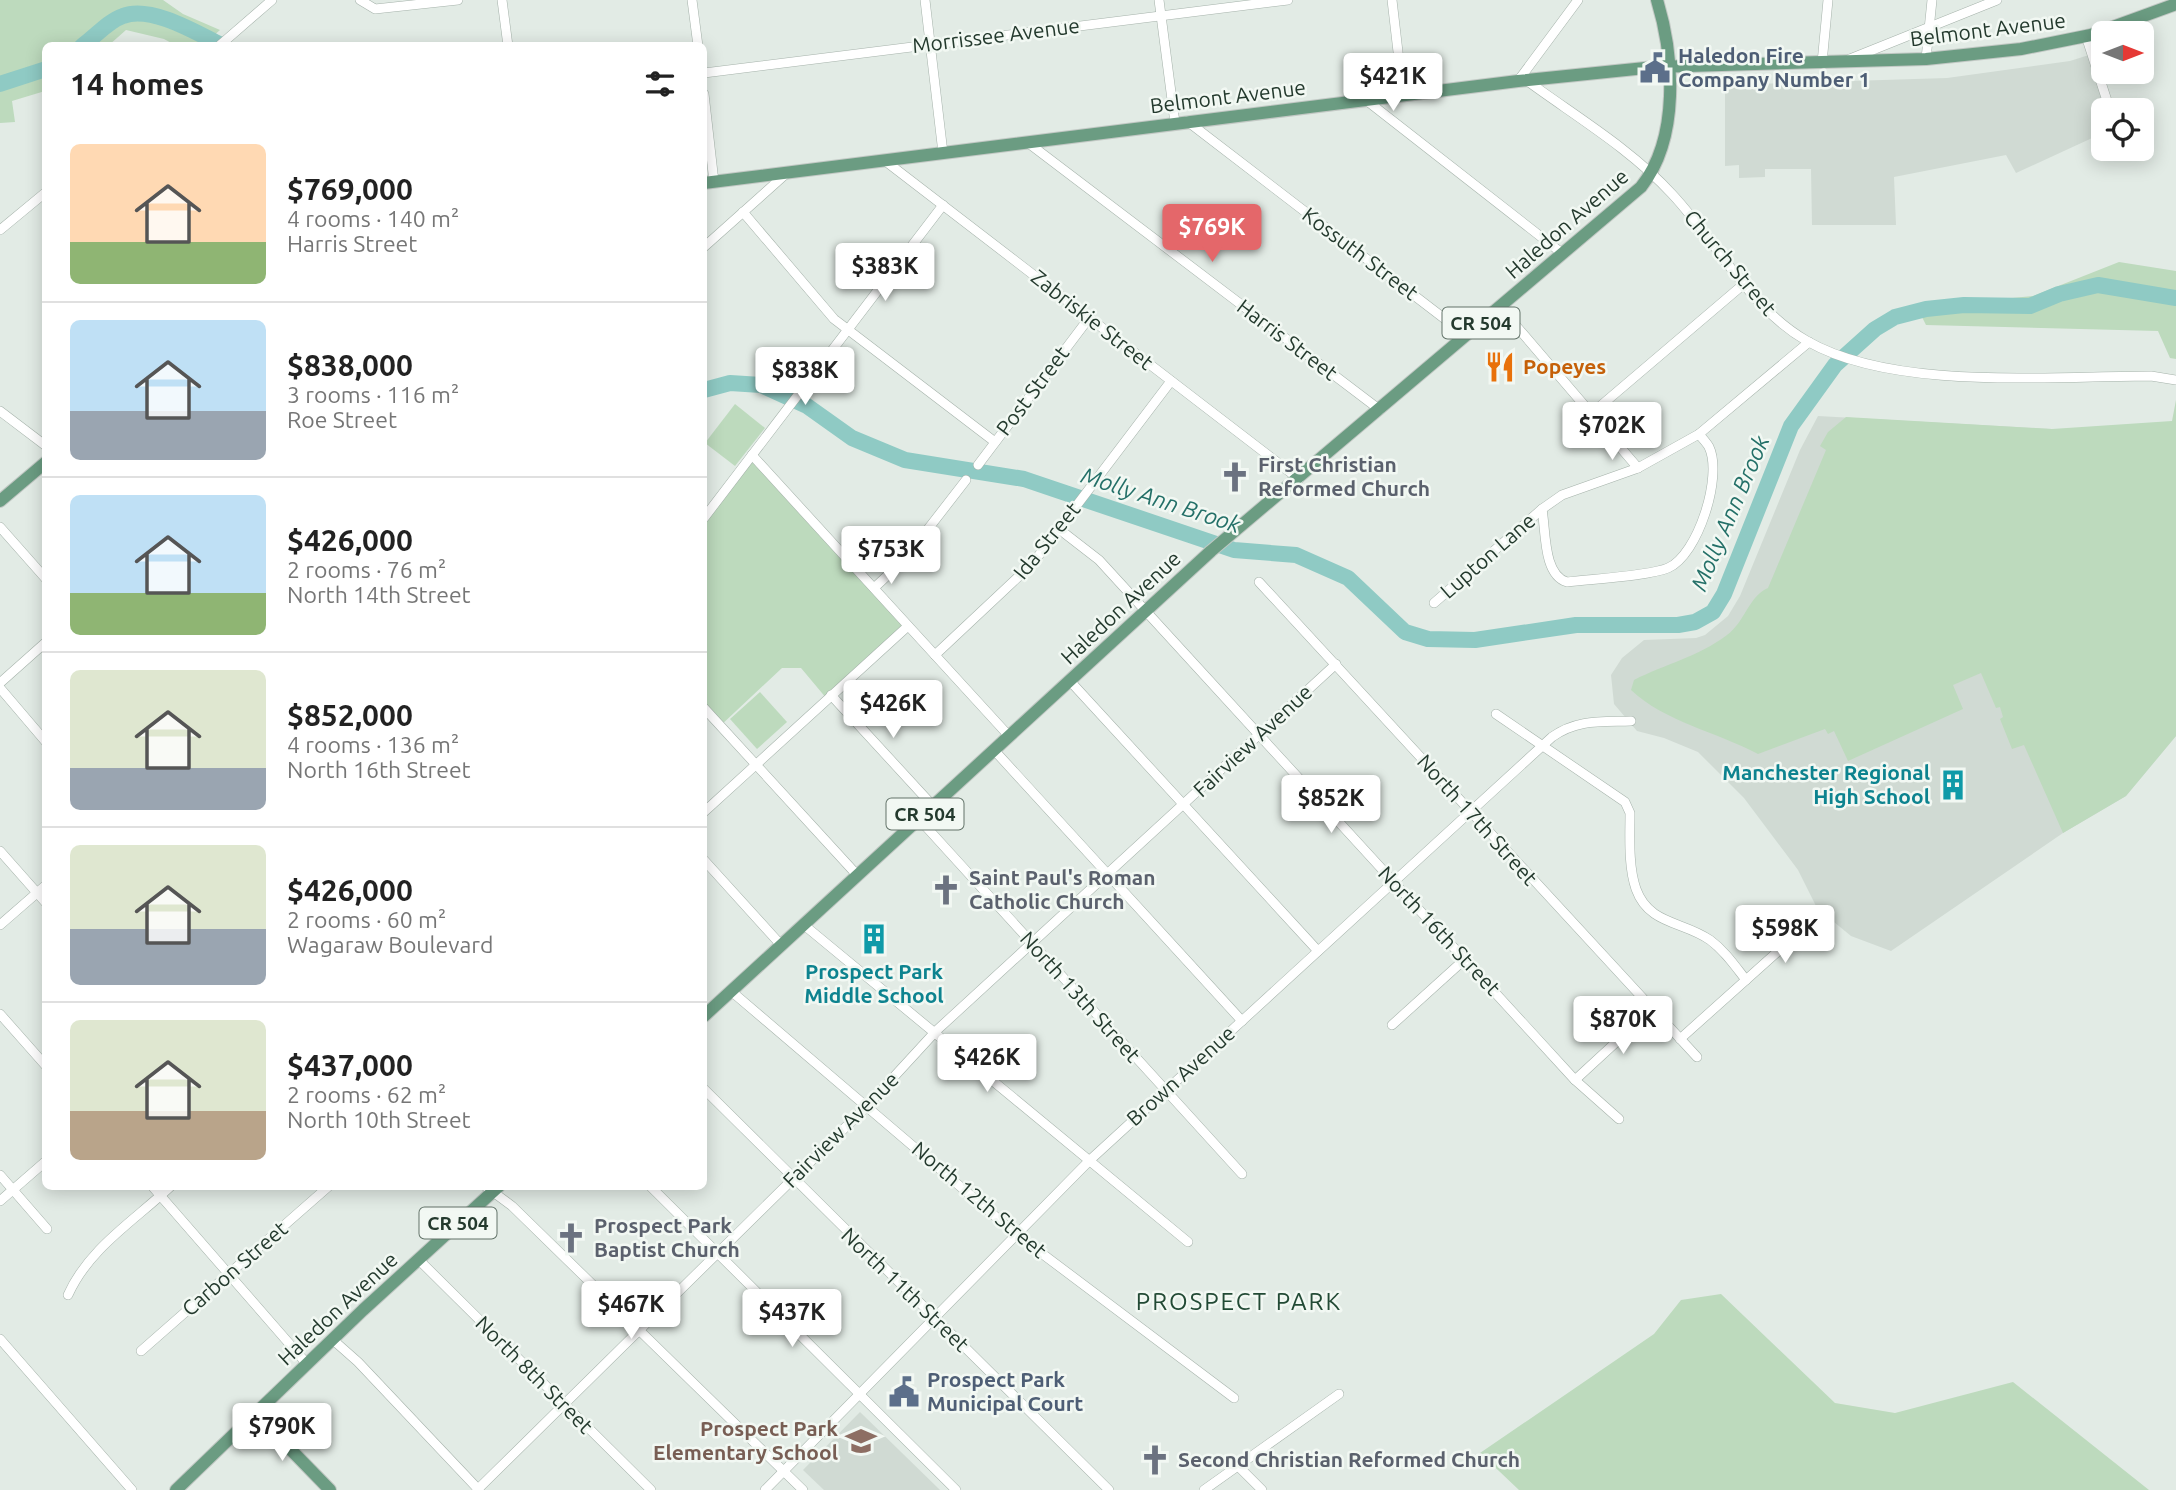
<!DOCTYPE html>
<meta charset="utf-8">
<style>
body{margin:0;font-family:Ubuntu,sans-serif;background:#f2f2f2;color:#222;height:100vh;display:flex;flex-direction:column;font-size:26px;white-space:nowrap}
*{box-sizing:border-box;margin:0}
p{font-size:23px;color:#767676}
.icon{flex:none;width:38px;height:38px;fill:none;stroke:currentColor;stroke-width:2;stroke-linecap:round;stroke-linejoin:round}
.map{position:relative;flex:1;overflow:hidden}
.details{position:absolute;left:42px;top:42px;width:665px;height:1148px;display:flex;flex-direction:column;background:#fff;border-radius:10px;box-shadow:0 4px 18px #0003}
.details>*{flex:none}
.needle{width:46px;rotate:90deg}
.tools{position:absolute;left:2091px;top:21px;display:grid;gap:14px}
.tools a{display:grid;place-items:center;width:63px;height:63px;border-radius:10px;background:#fff;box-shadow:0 4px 18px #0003;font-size:35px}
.price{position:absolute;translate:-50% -60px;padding:0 16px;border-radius:7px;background:#fff;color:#222;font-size:23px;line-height:46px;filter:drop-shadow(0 2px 4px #0008)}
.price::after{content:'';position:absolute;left:50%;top:42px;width:21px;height:16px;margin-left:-10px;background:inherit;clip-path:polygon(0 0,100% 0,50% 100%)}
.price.on{background:#e4676a;color:#fff}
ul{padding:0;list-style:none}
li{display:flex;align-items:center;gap:21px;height:175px;padding:0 28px}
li+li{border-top:2px solid #e0e0e0}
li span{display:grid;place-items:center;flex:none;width:196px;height:140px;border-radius:10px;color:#555}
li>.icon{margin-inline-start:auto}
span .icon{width:84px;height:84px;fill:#fffc;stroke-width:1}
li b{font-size:30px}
h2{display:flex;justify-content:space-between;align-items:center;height:84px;padding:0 28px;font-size:30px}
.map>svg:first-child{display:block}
.built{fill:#d0dad3}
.green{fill:#bddabd}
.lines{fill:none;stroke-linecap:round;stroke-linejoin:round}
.river{stroke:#8fcac4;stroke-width:16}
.minor-casing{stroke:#a5b2aa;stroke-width:10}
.major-casing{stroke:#c2c8c4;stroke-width:14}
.minor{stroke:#fff;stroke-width:9}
.major{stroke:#6b9c82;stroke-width:12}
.labels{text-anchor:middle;stroke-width:5;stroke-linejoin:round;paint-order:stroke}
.shield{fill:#f2f8f3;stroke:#627369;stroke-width:2}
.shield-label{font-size:19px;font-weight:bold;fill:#243a2e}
.street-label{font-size:21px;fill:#243a2e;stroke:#f2f8f3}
.service-label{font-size:21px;font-weight:bold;fill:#4e5e75;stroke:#f2f8f3;text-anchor:start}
.food-label{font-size:21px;font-weight:bold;fill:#c56008;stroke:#f2f8f3;text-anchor:start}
.worship-label{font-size:21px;font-weight:bold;fill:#5b616d;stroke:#f2f8f3;text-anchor:start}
.culture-label{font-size:21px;font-weight:bold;fill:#0d838f;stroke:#f2f8f3;text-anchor:end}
.education-label{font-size:21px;font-weight:bold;fill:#785e54;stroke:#f2f8f3;text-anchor:end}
.water-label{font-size:23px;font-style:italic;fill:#247068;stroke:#f2f8f3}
.quarter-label{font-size:24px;letter-spacing:2px;fill:#224a35;stroke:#f2f8f3}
</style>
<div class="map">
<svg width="2176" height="1490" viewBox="0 0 2176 1490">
<rect width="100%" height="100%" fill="#e2ebe5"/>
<g class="built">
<path d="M2092 54 2109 110H2104L2103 133 2016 173 2006 155 1894 177 1896 225H1812L1811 169H1765V177L1739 178V165L1725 166V85L1947 78 2070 61Z"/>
<path d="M1818 416 2052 429 2176 736 2126 796 2063 833 1891 951 1851 936 1817 908 1798 870 1744 798 1698 752 1664 738 1637 731 1614 704 1611 675 1622 658 1644 640 1696 638 1705 635 1728 616 1740 596 1800 450Z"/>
<path d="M860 1412 940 1490H824L803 1470Z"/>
</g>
<g class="green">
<path d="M0 0H163L183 14 220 30 203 45H175L164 39 126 30 109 45 46 46 45 91 12 101 15 122 0 123Z"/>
<path d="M2119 262 2176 271V359L2170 358 2158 331 1926 325 1917 307 2033 296Z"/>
<path d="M2176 400V736L2126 796 2063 833 2024 745 2012 749 2000 719 2003 717 2000 707 1996 708 1981 673 1953 685 1963 709 1848 761 1834 731 1828 734 1825 729 1758 754C1717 732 1665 722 1631 690L1634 680C1665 664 1698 657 1727 635 1745 622 1748 597 1768 588L1826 450 1820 446 1828 432 1846 417 2052 429 2172 421Z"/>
<path d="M735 404 765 428 735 466 705 443Z"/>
<path d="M752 455 908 626 827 699 801 668H782L719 727 704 710V518Z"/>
<path d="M760 692 787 722 757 749 730 719Z"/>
<path d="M1721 1294 1835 1403 1895 1413 2013 1382 2149 1490H1519L1480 1453 1654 1334 1681 1300Z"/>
</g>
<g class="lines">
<g class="river">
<path d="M82 46C95 37 108 21 123 16 151 5 197 33 223 46"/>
<path d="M0 84 46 69"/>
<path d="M704 390 730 383 761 385 807 406 852 438 905 460 1024 479 1234 550 1296 555 1348 578 1405 632 1428 639 1475 640 1576 625H1678L1695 622 1713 612 1724 594 1791 426 1835 365 1875 329 1895 317 1926 309 1964 305 2030 306 2059 294 2098 285 2176 298"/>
</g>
<g class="minor-casing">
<g id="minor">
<path d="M360 0 375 9 458 0"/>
<path d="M502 0 508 46"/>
<path d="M692 0 698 46"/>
<path d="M925 0 943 153"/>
<path d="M1159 0 1175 123"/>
<path d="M1392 0 1403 95"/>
<path d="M2086 36 2110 110"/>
<path d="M219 46 272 0"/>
<path d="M1850 59 1997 0"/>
<path d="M1926 59 1932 0"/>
<path d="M1822 63 1828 0"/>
<path d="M704 73 1288 0"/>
<path d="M1526 80C1575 116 1631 149 1672 194 1717 242 1749 308 1807 341 1894 391 2051 376 2151 376L2176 380"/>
<path d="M1518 81 1578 0"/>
<path d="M704 94 714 182"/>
<path d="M1366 100 1563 254"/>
<path d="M1187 121 1467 336"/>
<path d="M1027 142 1380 410"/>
<path d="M884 160 1299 479"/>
<path d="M743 212 834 319 995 442"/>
<path d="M0 230 46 192"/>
<path d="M704 247 788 172"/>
<path d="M1500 307 1638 468"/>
<path d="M0 411 46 446"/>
<path d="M1591 414 1745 283"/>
<path d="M752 455 1009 736"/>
<path d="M978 465 1089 318"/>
<path d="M1542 509C1546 531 1543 575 1567 582 1590 579 1649 576 1668 568 1698 555 1723 476 1709 447 1707 443 1702 438 1699 434"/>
<path d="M704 518 943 205"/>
<path d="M0 527 46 579"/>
<path d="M1059 529 1099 560 1575 1080 1619 1119"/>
<path d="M1259 582 1697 1057"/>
<path d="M874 588 904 560 966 480"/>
<path d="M1434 603 1542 509 1562 495 1638 468 1699 434 1809 342"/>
<path d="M935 655 1033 563 1171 381"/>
<path d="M1070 681 1318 951"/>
<path d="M0 683 46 642"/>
<path d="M0 688 46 742"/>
<path d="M831 695 933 806"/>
<path d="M704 708 858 876"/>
<path d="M1496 714 1625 802 1630 813C1630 836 1628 866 1636 889 1649 925 1683 921 1710 940 1725 951 1735 966 1746 980"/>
<path d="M994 750 1242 1021"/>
<path d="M704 812 908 626"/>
<path d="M919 819 1242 1174"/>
<path d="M0 851 46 903"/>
<path d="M704 860 781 945"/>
<path d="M0 925 46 885"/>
<path d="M804 925 1188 1242"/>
<path d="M731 991 1016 1234 1234 1398"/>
<path d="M0 1014 46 1066"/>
<path d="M1392 1025 1465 959"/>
<path d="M1680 1039 1804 928"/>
<path d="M1575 1080 1651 1010"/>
<path d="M704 1089 1109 1490"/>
<path d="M0 1175 47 1229"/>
<path d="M152 1186 307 1364"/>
<path d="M485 1186 512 1206 803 1490"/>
<path d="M650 1186 956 1490"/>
<path d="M0 1201 46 1161"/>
<path d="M418 1259 651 1490"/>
<path d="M68 1295C89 1248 134 1221 171 1186"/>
<path d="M0 1339 132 1490"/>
<path d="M332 1339 358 1362 479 1490"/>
<path d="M141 1351 329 1186"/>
<path d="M1238 1466 1262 1490"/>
<path d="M477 1490 868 1105 936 1031 1336 664"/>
<path d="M765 1490 1090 1160 1552 737C1577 719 1601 722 1631 721"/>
<path d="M1204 1490 1339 1394"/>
</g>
</g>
<g class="major-casing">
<g id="major">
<path d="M704 183 1518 81 1655 67 1926 59 2021 49 2091 35 2176 4"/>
<path d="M0 501 46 462"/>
<path d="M704 1016 1211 551 1641 187C1680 138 1674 56 1657 0"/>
<path d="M256 1414 330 1490"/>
<path d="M176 1490 363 1310 499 1186"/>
</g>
</g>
<use href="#minor" class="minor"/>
<use href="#major" class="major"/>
</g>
<defs>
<g id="civic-bare" transform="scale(2.415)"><path d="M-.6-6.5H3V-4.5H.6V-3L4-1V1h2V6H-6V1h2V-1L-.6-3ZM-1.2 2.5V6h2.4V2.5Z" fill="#5c6f8a" stroke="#f2f8f3" stroke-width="2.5" paint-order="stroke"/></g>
<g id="restaurant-bare" transform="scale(2.415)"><path d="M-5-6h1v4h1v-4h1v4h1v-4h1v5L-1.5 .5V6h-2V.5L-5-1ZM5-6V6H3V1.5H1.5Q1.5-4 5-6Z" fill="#e8710a" stroke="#f2f8f3" stroke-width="2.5" paint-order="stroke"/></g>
<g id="church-bare" transform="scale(2.415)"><path d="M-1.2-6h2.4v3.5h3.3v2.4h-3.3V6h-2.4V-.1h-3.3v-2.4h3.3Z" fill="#6b7280" stroke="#f2f8f3" stroke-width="2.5" paint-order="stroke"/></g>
<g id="building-bare" transform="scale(2.415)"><path d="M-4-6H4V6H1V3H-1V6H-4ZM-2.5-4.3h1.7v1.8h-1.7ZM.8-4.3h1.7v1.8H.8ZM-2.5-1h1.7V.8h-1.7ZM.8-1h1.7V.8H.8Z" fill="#0f9aa8" stroke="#f2f8f3" stroke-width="2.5" paint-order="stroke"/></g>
<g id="school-bare" transform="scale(2.415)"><path d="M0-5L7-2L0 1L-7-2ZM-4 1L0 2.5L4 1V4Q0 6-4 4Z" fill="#8d6e63" stroke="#f2f8f3" stroke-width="2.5" paint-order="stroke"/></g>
</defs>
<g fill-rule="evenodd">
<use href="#civic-bare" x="1655" y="68"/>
<use href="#restaurant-bare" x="1500" y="367"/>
<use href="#church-bare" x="1235" y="477"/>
<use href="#building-bare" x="1953" y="785"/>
<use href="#church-bare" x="946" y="890"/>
<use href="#building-bare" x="874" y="939"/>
<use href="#church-bare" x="571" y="1238"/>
<use href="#civic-bare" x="904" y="1392"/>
<use href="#school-bare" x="861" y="1441"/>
<use href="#church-bare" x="1155" y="1460"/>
</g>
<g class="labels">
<g class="shield">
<rect x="1442.5" y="307.5" width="77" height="31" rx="5"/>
<rect x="886.5" y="798.5" width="77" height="31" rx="5"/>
<rect x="419.5" y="1207.5" width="77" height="31" rx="5"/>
</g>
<g class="shield-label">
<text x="1481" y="330">CR 504</text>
<text x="925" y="821">CR 504</text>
<text x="458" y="1230">CR 504</text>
</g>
<g class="street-label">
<text transform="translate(1988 30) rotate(-7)" y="7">Belmont Avenue</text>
<text transform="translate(996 36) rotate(-7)" y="7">Morrissee Avenue</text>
<text transform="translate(1228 97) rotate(-7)" y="7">Belmont Avenue</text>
<text transform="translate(1567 224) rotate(-41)" y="7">Haledon Avenue</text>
<text transform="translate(1360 254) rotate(37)" y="7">Kossuth Street</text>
<text transform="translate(1730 263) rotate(50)" y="7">Church Street</text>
<text transform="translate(1092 320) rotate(38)" y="7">Zabriskie Street</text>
<text transform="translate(1287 340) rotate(37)" y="7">Harris Street</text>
<text transform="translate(1033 391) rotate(-53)" y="7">Post Street</text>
<text transform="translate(1047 541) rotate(-51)" y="7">Ida Street</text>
<text transform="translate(1488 556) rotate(-41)" y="7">Lupton Lane</text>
<text transform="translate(1121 608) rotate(-43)" y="7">Haledon Avenue</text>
<text transform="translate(1253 741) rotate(-43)" y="7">Fairview Avenue</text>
<text transform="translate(1477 820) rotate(48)" y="7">North 17th Street</text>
<text transform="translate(1439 931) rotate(47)" y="7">North 16th Street</text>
<text transform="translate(1080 997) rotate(48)" y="7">North 13th Street</text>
<text transform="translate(1181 1076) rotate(-42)" y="7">Brown Avenue</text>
<text transform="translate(841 1130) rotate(-45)" y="7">Fairview Avenue</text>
<text transform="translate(979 1200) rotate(40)" y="7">North 12th Street</text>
<text transform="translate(235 1269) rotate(-41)" y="7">Carbon Street</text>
<text transform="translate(905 1290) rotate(44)" y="7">North 11th Street</text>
<text transform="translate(338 1309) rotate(-43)" y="7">Haledon Avenue</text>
<text transform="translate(534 1375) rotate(45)" y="7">North 8th Street</text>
</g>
<g class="service-label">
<text x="1678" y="63">Haledon Fire<tspan x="1678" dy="24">Company Number 1</tspan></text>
<text x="927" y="1387">Prospect Park<tspan x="927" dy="24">Municipal Court</tspan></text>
</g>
<g class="food-label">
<text x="1523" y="374">Popeyes</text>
</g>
<g class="worship-label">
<text x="1258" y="472">First Christian<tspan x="1258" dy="24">Reformed Church</tspan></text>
<text x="969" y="885">Saint Paul's Roman<tspan x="969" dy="24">Catholic Church</tspan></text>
<text x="594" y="1233">Prospect Park<tspan x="594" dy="24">Baptist Church</tspan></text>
<text x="1178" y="1467">Second Christian Reformed Church</text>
</g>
<g class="culture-label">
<text x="1930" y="780">Manchester Regional<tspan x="1930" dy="24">High School</tspan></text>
<text x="874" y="979" text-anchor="middle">Prospect Park<tspan x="874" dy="24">Middle School</tspan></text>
</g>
<g class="education-label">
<text x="838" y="1436">Prospect Park<tspan x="838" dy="24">Elementary School</tspan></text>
</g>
<g class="water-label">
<text transform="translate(1161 500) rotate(18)" y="8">Molly Ann Brook</text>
<text transform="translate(1730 513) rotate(-67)" y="8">Molly Ann Brook</text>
</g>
<g class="quarter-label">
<text x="1239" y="1310">PROSPECT PARK</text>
</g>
</g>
</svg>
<div class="tools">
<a><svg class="needle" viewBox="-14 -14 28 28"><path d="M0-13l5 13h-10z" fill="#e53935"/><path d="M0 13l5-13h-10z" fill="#767676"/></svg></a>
<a><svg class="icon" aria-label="locate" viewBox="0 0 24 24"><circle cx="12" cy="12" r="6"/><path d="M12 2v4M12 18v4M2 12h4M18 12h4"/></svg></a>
</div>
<b class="price" style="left:1393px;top:113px">$421K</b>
<b class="price on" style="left:1212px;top:264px">$769K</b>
<b class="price" style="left:885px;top:303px">$383K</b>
<b class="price" style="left:805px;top:407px">$838K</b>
<b class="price" style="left:1612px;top:462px">$702K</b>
<b class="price" style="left:891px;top:586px">$753K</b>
<b class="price" style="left:893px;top:740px">$426K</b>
<b class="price" style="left:1331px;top:835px">$852K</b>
<b class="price" style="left:1785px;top:965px">$598K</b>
<b class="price" style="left:1623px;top:1056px">$870K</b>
<b class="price" style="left:987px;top:1094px">$426K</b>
<b class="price" style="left:631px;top:1341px">$467K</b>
<b class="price" style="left:792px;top:1349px">$437K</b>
<b class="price" style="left:282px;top:1463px">$790K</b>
<section class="details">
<h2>14 homes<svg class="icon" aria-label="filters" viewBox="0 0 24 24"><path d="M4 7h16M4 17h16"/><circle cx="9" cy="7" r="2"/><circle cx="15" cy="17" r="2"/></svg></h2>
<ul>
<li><span style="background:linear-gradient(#ffd9b3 70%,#8fb573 0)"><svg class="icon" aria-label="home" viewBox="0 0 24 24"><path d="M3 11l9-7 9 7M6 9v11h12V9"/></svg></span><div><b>$769,000</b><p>4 rooms · 140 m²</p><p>Harris Street</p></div></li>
<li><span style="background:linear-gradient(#bfe0f5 65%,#9aa5b1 0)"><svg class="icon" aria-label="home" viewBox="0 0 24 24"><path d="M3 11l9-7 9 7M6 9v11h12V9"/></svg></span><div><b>$838,000</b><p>3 rooms · 116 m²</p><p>Roe Street</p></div></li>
<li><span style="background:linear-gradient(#bfe0f5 70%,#8fb573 0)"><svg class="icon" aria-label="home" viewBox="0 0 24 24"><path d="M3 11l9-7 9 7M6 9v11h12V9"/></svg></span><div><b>$426,000</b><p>2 rooms · 76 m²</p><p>North 14th Street</p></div></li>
<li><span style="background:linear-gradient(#dfe7d0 70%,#9aa5b1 0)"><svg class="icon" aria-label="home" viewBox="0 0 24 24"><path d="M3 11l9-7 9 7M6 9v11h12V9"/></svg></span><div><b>$852,000</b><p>4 rooms · 136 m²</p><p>North 16th Street</p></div></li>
<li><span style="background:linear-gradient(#dfe7d0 60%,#9aa5b1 0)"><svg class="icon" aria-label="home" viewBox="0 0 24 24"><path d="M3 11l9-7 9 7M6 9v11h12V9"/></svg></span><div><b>$426,000</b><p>2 rooms · 60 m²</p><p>Wagaraw Boulevard</p></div></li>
<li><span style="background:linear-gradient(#dfe7d0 65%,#b9a48a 0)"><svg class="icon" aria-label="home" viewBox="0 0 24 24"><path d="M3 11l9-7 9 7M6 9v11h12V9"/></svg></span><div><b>$437,000</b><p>2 rooms · 62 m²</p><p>North 10th Street</p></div></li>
</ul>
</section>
</div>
